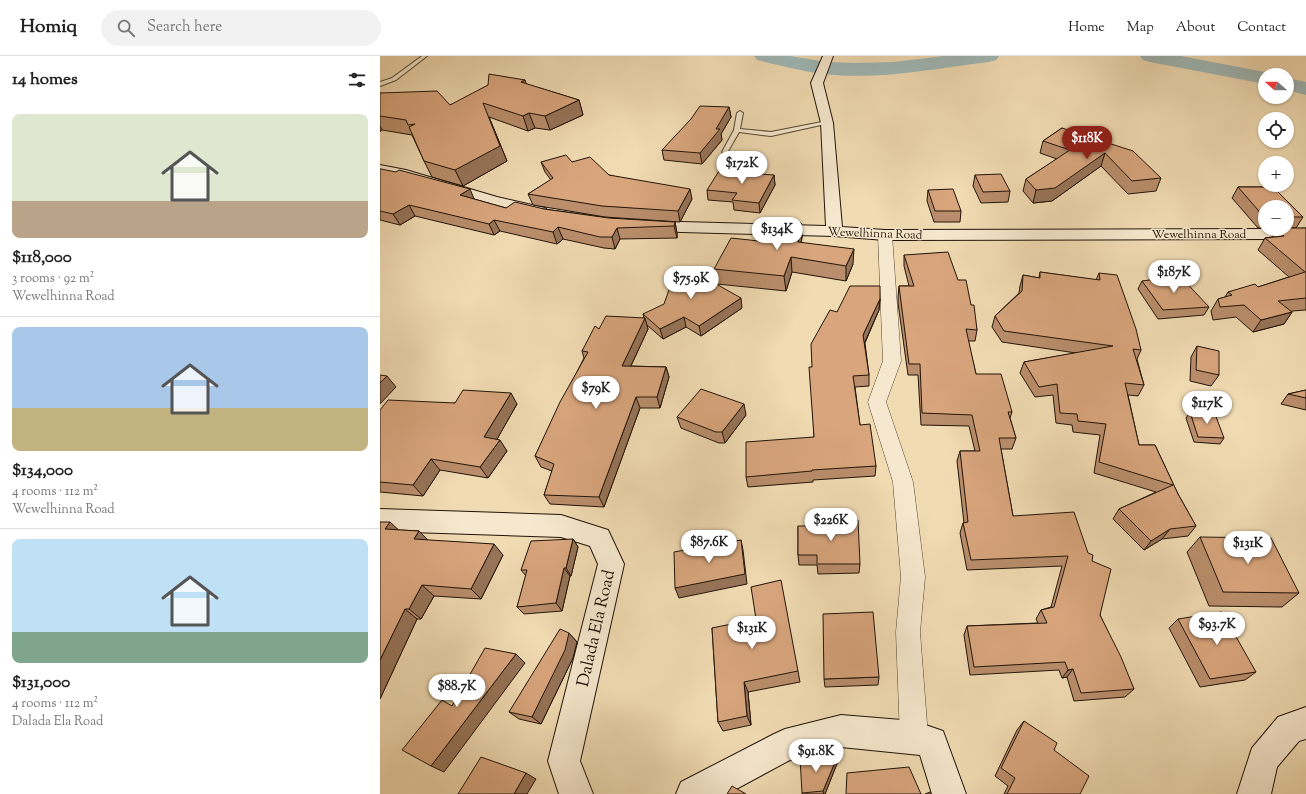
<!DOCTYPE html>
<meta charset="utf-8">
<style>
body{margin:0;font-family:"Sorts Mill Goudy",serif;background:#f2f2f2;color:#222;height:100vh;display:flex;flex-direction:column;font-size:15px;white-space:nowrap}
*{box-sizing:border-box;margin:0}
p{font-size:13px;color:#767676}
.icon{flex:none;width:22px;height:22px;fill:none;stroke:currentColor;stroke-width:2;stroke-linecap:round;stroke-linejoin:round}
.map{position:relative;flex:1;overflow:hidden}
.sheet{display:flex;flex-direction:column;background:#fff;width:380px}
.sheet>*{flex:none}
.needle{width:26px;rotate:291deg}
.controls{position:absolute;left:878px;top:12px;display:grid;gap:8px}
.controls a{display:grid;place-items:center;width:36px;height:36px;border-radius:50%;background:#fff;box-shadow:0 1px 3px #0004;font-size:20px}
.price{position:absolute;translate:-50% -34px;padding:0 9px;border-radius:14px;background:#fff;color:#222;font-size:13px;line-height:26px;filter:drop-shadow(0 1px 2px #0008)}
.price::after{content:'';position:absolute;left:50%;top:24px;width:12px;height:9px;margin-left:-6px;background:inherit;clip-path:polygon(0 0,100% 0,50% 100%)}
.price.selected{background:#8f2418;color:#fff}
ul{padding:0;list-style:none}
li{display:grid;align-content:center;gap:8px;height:212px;padding:0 12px}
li+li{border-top:1px solid #e0e0e0}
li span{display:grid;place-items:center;height:124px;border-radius:8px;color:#555}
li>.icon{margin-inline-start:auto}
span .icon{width:72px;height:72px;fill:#fffc;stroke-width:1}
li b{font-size:17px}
h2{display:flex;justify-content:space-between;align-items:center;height:48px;padding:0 12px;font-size:17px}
header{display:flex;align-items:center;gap:24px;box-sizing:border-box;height:56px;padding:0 20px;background:#fff;border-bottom:1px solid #e0e0e0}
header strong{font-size:19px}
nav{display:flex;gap:22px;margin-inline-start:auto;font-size:14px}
.search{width:280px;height:36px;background:#f2f2f2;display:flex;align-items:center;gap:10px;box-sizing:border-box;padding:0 14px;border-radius:22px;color:#767676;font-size:15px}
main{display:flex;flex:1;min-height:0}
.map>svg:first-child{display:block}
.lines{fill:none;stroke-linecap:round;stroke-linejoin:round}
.river{fill:#9fb8b7;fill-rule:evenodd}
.lane-casing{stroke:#554633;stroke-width:2}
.street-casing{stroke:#554633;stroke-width:1}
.secondary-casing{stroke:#211408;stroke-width:2}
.lane{fill:#f6e8ce;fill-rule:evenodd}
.street{fill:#f6e8ce;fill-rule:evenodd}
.secondary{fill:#f6e8ce;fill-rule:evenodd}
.wall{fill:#ba8e6c;stroke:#211408}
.shaded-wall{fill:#977458;stroke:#211408}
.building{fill:#d8a57d;stroke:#211408}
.labels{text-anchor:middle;stroke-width:3;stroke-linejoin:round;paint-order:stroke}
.far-street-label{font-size:12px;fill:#211408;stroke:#f6e8ce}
.near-street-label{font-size:17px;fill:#211408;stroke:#f6e8ce}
</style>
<header>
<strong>Homiq</strong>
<div class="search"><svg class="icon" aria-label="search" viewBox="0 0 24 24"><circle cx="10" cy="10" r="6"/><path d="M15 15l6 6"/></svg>Search here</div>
<nav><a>Home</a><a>Map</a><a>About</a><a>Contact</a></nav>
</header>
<main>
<section class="sheet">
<h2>14 homes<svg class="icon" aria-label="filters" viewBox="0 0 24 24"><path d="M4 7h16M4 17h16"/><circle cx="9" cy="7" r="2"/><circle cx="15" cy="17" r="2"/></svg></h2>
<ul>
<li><span style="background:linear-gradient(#dfe7d0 70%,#b9a48a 0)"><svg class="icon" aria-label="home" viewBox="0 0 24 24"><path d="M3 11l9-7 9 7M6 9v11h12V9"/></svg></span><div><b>$118,000</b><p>3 rooms · 92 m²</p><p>Wewelhinna Road</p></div></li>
<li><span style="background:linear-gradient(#a9c7e8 65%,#c2b280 0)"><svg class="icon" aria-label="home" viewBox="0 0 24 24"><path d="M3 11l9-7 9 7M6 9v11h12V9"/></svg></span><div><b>$134,000</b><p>4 rooms · 112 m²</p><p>Wewelhinna Road</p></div></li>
<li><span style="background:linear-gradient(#bfe0f5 75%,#7fa58c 0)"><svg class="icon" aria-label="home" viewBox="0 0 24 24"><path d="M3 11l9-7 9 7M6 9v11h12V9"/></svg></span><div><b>$131,000</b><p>4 rooms · 112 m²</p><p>Dalada Ela Road</p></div></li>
</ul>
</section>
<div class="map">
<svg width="926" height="738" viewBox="0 0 926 738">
<rect width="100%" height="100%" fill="#f1dbb3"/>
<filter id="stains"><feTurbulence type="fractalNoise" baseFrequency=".005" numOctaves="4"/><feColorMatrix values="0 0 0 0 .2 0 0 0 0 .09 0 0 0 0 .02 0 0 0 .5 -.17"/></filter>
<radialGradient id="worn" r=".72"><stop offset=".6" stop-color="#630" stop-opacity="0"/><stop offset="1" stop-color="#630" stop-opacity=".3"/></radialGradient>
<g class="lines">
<g class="river">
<path d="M374 0H410L447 6 475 7 514 6 564 0H619L616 4 609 6C558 12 506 23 455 19 428 17 403 10 377 4Z"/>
<path d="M760 0H801L885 16 893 19H885V28L770 6 763 4Z"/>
<path d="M907 22 926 26V39L907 34Z"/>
</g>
<g class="lane-casing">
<g id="lane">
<path d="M42 0H47L16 24 0 30V26L12 22Z"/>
<path d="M360 55 363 57 360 73 391 76 447 65 450 67 391 80 359 76 347 97H343L342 96 354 74 357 57Z"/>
</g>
</g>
<g class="street-casing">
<path id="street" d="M505 175 510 176 512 179 521 305 506 346 533 426 545 521 540 576 548 681 544 691 534 695 524 691 520 681 516 576 521 521 513 426 488 346 503 305 498 179 500 176Z"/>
</g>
<g class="secondary-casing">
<g id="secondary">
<path d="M443 0H453L443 27 453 67 462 171 505 174 926 173V183L505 184 454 180 265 175 259 173 257 170 259 167 265 165 446 170 441 67 431 27Z"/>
<path d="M0 109 26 114 117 141 165 152 168 155 165 158 160 160 109 148 19 121 0 117Z"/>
<path d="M0 453 181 459 228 474 244 508 200 705 213 738H179L168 705 218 508 210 490 181 481 0 475Z"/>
<path d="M926 651V683L919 685 897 711 891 738H857L872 692 898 661Z"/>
<path d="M461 659 534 665 563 675 586 738H552L540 699 461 691 410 704 347 738H296L301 726 394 678 405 673Z"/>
</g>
</g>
<use href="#lane" class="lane"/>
<use href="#street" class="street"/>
<use href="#secondary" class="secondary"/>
</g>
<g class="wall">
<path d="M146 28 199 44 203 59 170 74 155 72 148 75 109 61 127 105 83 130 52 121 44 105 32 79 2 74 0 76V37L70 49Z"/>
<path d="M349 51 351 61 341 78 342 84 322 108 284 104 282 94Z"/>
<path d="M682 72 781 122 776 135 748 138 721 110 672 145 653 147 643 135 646 123 677 103 660 97 663 85Z"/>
<path d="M161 106H192L229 119 312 143 300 166 225 161 153 149 148 138 171 124 165 116Z"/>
<path d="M0 113 94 143 126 152 164 153 229 162 295 166 297 177V182L240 183 235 193 224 192 183 183 177 188 120 175 114 179 35 160 20 169 0 164Z"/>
<path d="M394 119 395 129 380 157 354 154 353 146 328 144 327 134Z"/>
<path d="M595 119 630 135 628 146 601 147 593 130Z"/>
<path d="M858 131H893L923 161 916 172H907V151H885V172H878L852 142Z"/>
<path d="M548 134 581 155 580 166H554L547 145Z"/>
<path d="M421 167 422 181 421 186 473 208 466 225 412 216 406 235 337 228 334 213 379 185Z"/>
<path d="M926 172V254L912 255V256L904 268 873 276 856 261 833 264 831 255 838 243 845 241 848 236 878 231 909 221 878 194 885 182 892 181 897 173H907Z"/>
<path d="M524 199 578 224 591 249 597 274 595 285H588L596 318 632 356 630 362 636 382 632 393H621L633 460 712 505 720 559 754 633 745 641 694 645 687 621 682 622 679 614 590 619 584 579 587 570 658 567 656 563 661 554 671 551 682 510 587 514 580 477 583 467H584L577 405 580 395H595L589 370 541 369 538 319H528L518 247V241L519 230H529L524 210Z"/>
<path d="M660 216 716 224 719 217 761 294 757 303 764 329 758 340 748 339 759 389H775L798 438 816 470 808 480 782 483 764 494 733 463 739 453 776 436 714 417 720 379 693 376 692 369 676 367 673 339 655 341 640 317 644 306 696 297 622 286 612 271 615 260 639 237 640 230 643 219 659 222Z"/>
<path d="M762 225 829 251 824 259 778 263 758 233Z"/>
<path d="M500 243 499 254 485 287 489 319V330L475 331 480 369 496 410 495 420 433 424V426L368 431 366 421 434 381 432 311 457 256Z"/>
<path d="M362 252 321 280 306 271 283 283 267 269 268 273 251 310 286 311 289 321 280 352H260L224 451 170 448 164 439 172 415 161 411 155 400 204 302 202 295 219 273 264 262 263 258Z"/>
<path d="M817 290 839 319 831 330 810 325 811 301Z"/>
<path d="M926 334V354L901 348 908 338Z"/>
<path d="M75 347 137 348 117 383 127 395 108 422 60 414 43 440 0 436V354Z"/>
<path d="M810 356 844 382 840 388 814 386 806 362Z"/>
<path d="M366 359 345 387H339L301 372 297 361Z"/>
<path d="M0 466 18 474 39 475 47 484 123 499 101 543 54 540 41 563H37L0 643Z"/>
<path d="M418 470 480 508 479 517 438 518 437 509H419L418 499Z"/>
<path d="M820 481 919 537 902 551 829 550 807 496Z"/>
<path d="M193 483 198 491 191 520H190L182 555 144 558 137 551 146 520 141 514Z"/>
<path d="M798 563 876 616 865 624 820 631 789 572Z"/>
<path d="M332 572 418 615 420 626 368 636 371 669 343 675 338 666Z"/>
<path d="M189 577 197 586 193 602 161 668 139 663 129 656Z"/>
<path d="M499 621 498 629 445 631 444 623Z"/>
<path d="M644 665 674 694 700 738H624L628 730 615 720 637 674Z"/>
<path d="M458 705 445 738H422V737Z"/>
</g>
<g class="shaded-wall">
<path d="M145 24 150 38 141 26Z"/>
<path d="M199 44 203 59 170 74 165 60Z"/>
<path d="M349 51 351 61 341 78 342 84 322 108 320 97Z"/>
<path d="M149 57 155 72 148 75 143 60Z"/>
<path d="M109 61 127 105 83 130 75 114Z"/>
<path d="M0 70 2 74 0 76Z"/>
<path d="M725 97 721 110 672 145 653 147 656 134Z"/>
<path d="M394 119 395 129 380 157 379 147Z"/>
<path d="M90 133 95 145 80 139Z"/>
<path d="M310 133 312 143 300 166 298 155Z"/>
<path d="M29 149 35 160 20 169 13 158Z"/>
<path d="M114 164 120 175 114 179 109 168Z"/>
<path d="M295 166 297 177V182L294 170Z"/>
<path d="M421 167 422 181 419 200 418 186Z"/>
<path d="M178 171 183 183 177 188 173 176Z"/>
<path d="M237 172 240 183 235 193 232 181Z"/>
<path d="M474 193 473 208 466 225V210Z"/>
<path d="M411 201 412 216 406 235 404 220Z"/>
<path d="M361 242 362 252 321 280 319 270Z"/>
<path d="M500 243 499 254 483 290V279Z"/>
<path d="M912 256 904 268 873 276 881 264Z"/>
<path d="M304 261 306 271 283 283 280 273Z"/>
<path d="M265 262 268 273 246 320 242 310Z"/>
<path d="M286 311 289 321 280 352 277 341Z"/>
<path d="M7 320 16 331 0 348V327Z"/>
<path d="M131 337 137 348 112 392 104 381Z"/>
<path d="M256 341 260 352 224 451 219 441Z"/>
<path d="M364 348 366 359 345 387 342 376Z"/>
<path d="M120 384 127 395 108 422 100 411Z"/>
<path d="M51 403 60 414 43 440 33 429Z"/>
<path d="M10 466 22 477 5 473Z"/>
<path d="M790 473 782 483 764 494 771 485Z"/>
<path d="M39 475 50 486 34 483Z"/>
<path d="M193 483 198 491 191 520 186 512Z"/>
<path d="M361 484 363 494 367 528 299 542 295 532Z"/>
<path d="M114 488 123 499 101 543 91 533Z"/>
<path d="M184 512 190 520 182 555 176 547Z"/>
<path d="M42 529 54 540 41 563 29 553Z"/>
<path d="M25 553 37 563 0 643V604Z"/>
<path d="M189 577 197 586 193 602 161 668 152 661Z"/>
<path d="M136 598 145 607 64 716 51 710Z"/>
<path d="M693 613 687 621 682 622 688 614Z"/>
<path d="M364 626 368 636 371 669 367 660Z"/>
<path d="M458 699V705L445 738H444L443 735Z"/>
<path d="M146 717 156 723 147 738H134Z"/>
</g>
<g class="building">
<path d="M109 18 145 24 141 26 199 44 165 60 149 57 143 60 103 47 120 90 75 114 44 105 29 71 35 68 28 69 26 64 0 60V37L57 35 70 49 108 29Z"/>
<path d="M320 50 349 51 336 73H340L320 97 282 94 311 63Z"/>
<path d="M682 72 753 95 781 122 752 125 725 97 675 132 656 134 646 123 690 94 663 85Z"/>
<path d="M186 99 192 106 210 101 229 119 310 133 298 155 222 150 148 138 173 122 161 106Z"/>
<path d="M0 113H1L16 116 19 114 90 133 80 139 126 152 135 146 164 153 229 162 295 166 294 170 237 172 232 181H220L178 171 173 176 114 164 109 168 29 149 13 158 0 155Z"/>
<path d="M339 115 394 119 379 147 352 144 357 137 327 134Z"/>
<path d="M621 118 630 135 603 136 595 119Z"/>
<path d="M858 131H893L923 161H907V151H885V161H884Z"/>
<path d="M573 133 581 155H555L548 134Z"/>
<path d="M384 166 421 167 418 186 474 193 466 210 411 201 404 220 334 213 351 182 379 185Z"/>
<path d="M907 172H926V242L898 245 912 256 881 264 864 249 840 251 838 243 852 239 848 236 875 228 878 231 925 216 885 182 904 180 897 173H907Z"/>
<path d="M568 196 578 224H586L591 249H594L597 274 586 273 596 318H621L632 356H628L636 382H619L633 460 694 456 708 497 713 499 712 505 731 513 720 559 741 601 754 633 701 637 693 613 688 614 685 606 594 611 587 570 667 567 661 554 674 551 688 500 591 504 583 467 588 466 580 395H600L592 359 542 357 540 308H529L519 230H534L524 199Z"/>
<path d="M297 211H306L361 242 319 270 304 261 280 273 263 258 284 248Z"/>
<path d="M660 216 720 224 719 217 737 219 756 273 761 294 753 293 764 329 745 327 759 389H775L798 438 816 470 790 473 771 485 739 453 793 429 719 406 726 368 698 365 697 358 680 357 677 328 659 331 644 306 733 290 624 275 615 260 642 235 643 219 660 222Z"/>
<path d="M800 220 829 251 783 254 762 225Z"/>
<path d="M470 230H500V243L483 279 489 319 473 320 480 369 490 368 496 410 432 414V415L366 421V386L434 381 429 311H432L431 288 450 254 457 256Z"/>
<path d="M226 260 265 262 242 310 286 311 277 341H256L219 441 164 439 174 408 155 400 180 346 208 296 202 295 215 270 219 273Z"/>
<path d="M817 290 839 295V319L816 314Z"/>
<path d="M0 319 7 320 0 327Z"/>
<path d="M321 333 364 348 342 376H336L297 361Z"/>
<path d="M83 334 131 337 104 381 120 384 100 411 51 403 33 429 0 426V354L8 344 75 347Z"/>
<path d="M926 334V342L908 338Z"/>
<path d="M810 356 835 358 844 382 818 381Z"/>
<path d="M478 464 480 508H437V499H418V470H437V465Z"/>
<path d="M0 466H10L5 473 39 475 34 483 114 488 91 533 42 529 29 553H25L0 604Z"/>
<path d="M820 481 891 482 919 537 843 536Z"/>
<path d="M193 483 186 512H184L176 547 137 551 147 514H141L151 485Z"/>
<path d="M361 484 365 518 295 532 294 496Z"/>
<path d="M401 524 418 615 364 626 367 660 338 666 332 572 376 563 371 531Z"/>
<path d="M493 556 499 621 444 623 443 558Z"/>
<path d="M842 556 876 616 830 623 798 563Z"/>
<path d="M180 573 189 577 185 594 152 661 129 656Z"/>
<path d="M105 592 136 598 51 710 22 694 62 644 72 650Z"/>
<path d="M644 665 677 687 674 694 709 720 700 738H627L635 722 621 712Z"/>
<path d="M458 699 443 735 422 737 420 702Z"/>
<path d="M101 701 146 717 134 738H78Z"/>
<path d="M529 711 541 738H466L467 717Z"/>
<path d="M352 730 366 738H347Z"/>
<path d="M550 736 551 738H545Z"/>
</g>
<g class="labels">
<g class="far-street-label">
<text transform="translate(495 177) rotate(2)" y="4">Wewelhinna Road</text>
<text x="819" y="182">Wewelhinna Road</text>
</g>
<g class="near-street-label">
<text transform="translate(215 572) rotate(-77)" y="6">Dalada Ela Road</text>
</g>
</g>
<rect width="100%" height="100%" filter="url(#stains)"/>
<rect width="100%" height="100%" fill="url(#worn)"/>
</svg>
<div class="controls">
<a><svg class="needle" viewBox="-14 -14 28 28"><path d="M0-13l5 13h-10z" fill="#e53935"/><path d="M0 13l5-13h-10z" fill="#767676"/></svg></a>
<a><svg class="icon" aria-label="locate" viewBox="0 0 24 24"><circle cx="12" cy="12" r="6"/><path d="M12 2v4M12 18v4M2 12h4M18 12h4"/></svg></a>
<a>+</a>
<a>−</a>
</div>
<b class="price selected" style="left:707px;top:104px">$118K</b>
<b class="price" style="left:362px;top:129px">$172K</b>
<b class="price" style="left:397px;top:195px">$134K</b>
<b class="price" style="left:794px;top:238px">$187K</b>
<b class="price" style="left:311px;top:244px">$75.9K</b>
<b class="price" style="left:216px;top:354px">$79K</b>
<b class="price" style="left:827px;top:369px">$117K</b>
<b class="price" style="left:451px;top:486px">$226K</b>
<b class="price" style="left:329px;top:508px">$87.6K</b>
<b class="price" style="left:868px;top:509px">$131K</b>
<b class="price" style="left:837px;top:590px">$93.7K</b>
<b class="price" style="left:372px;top:594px">$131K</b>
<b class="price" style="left:77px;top:652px">$88.7K</b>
<b class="price" style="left:436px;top:717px">$91.8K</b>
</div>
</main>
